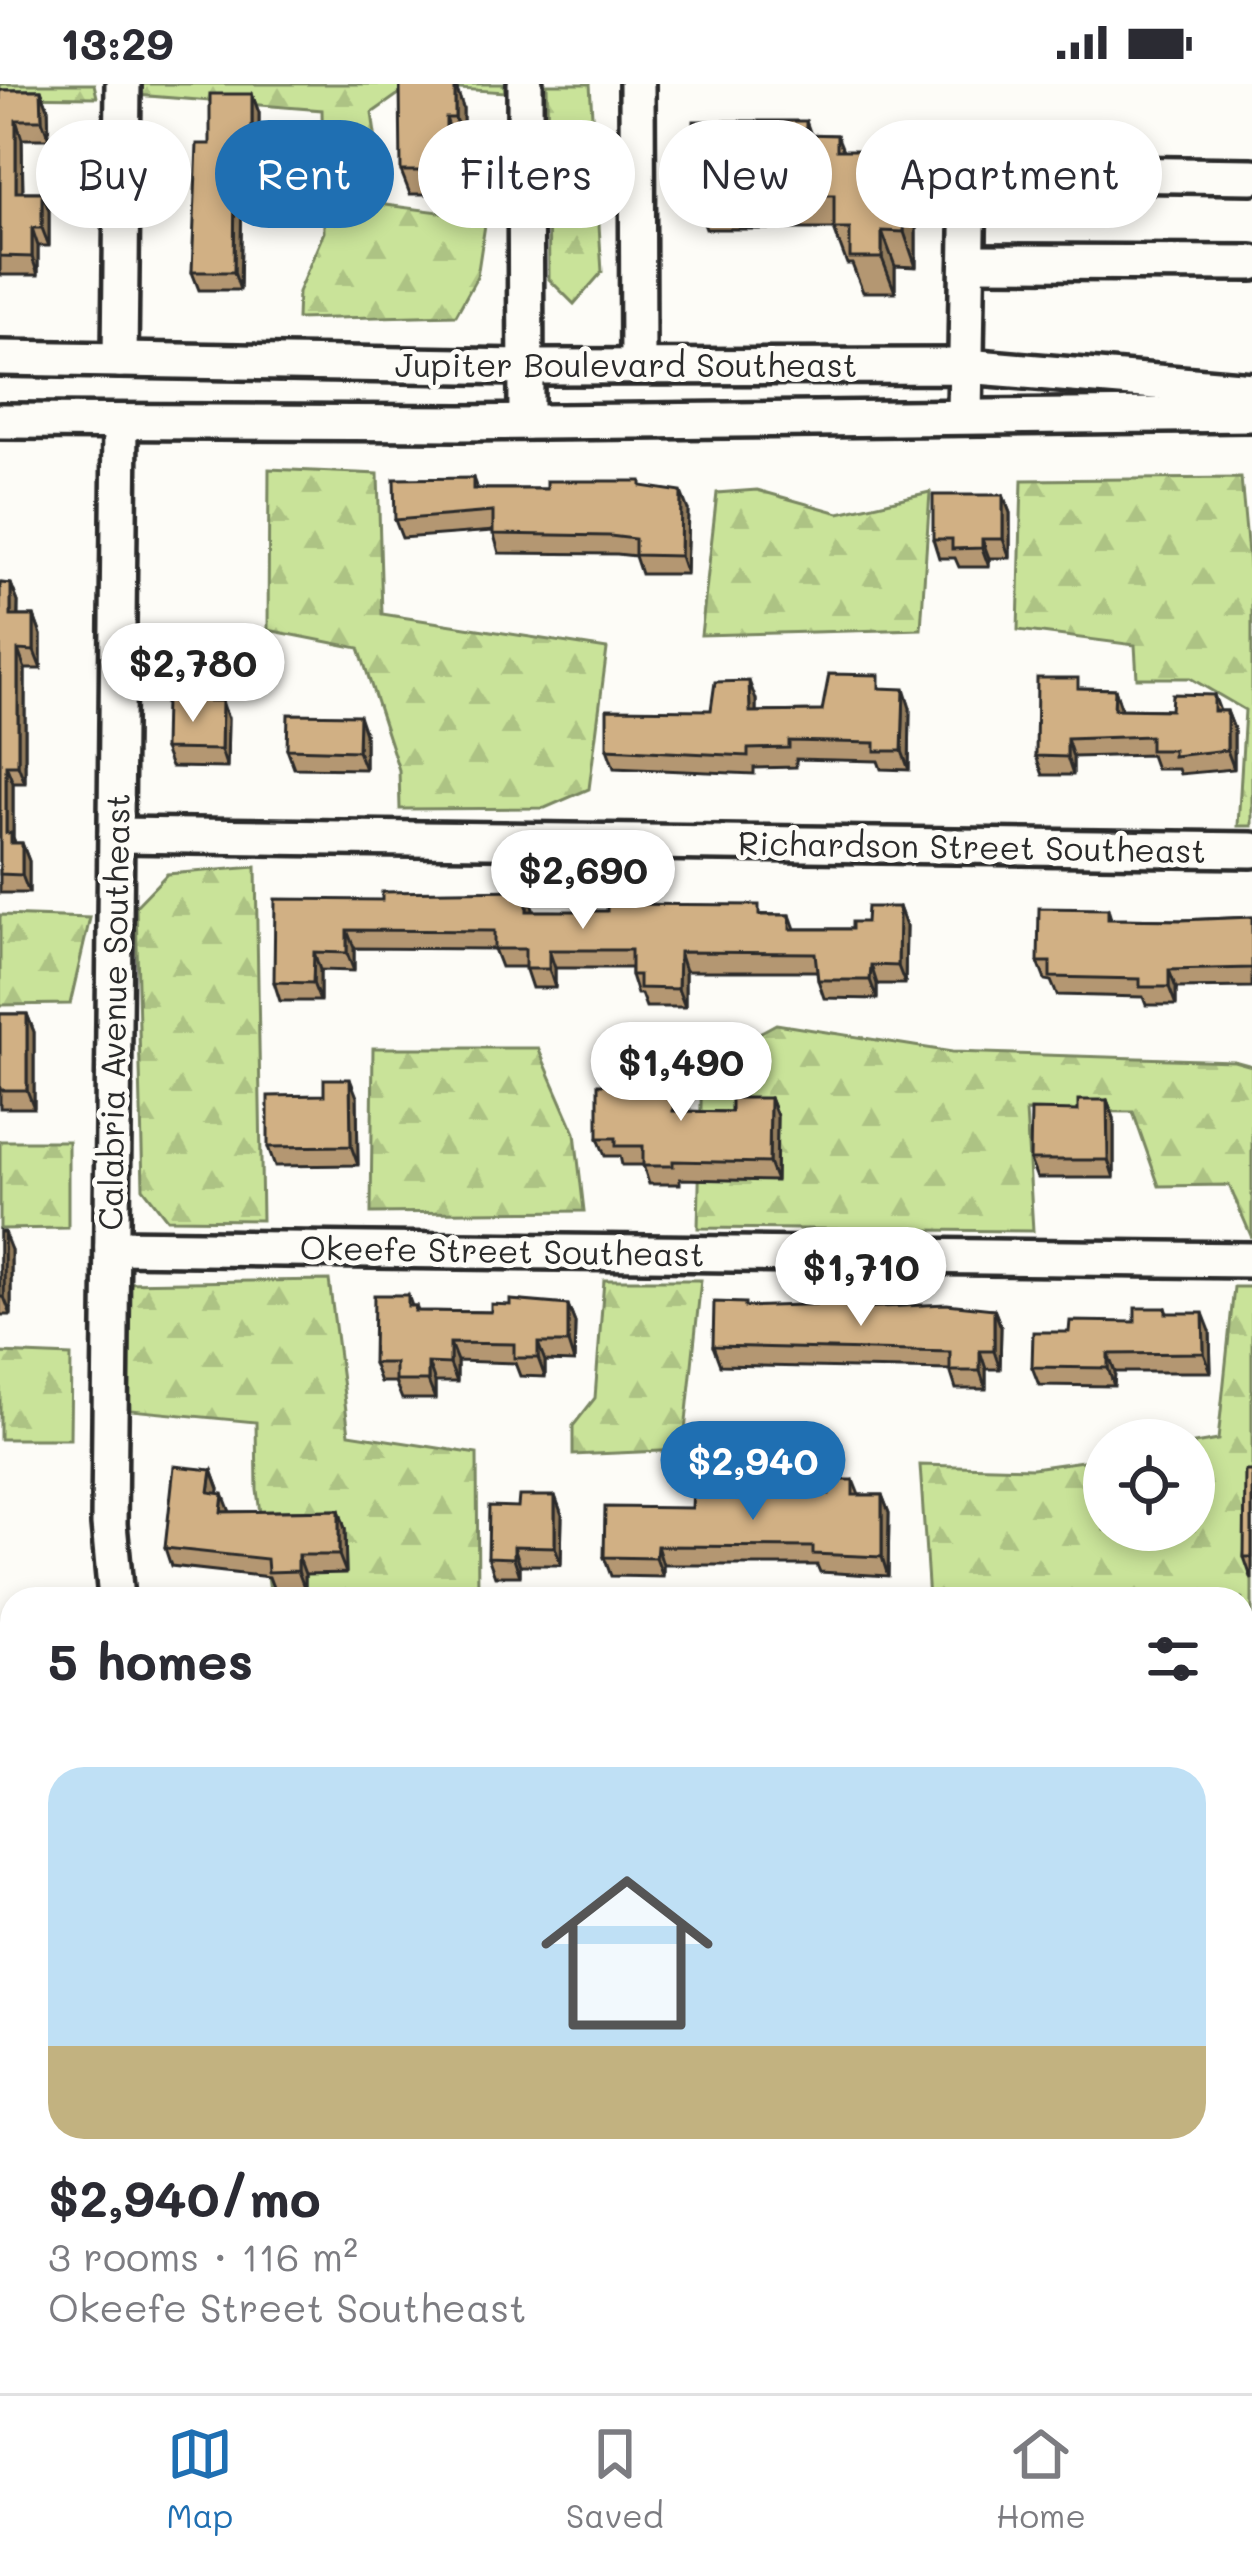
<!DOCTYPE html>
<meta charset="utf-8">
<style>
body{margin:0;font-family:Mali,sans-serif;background:#f7f7f7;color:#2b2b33;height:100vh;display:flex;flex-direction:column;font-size:45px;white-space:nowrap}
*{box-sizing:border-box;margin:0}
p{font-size:39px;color:#7c7c81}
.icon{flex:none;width:66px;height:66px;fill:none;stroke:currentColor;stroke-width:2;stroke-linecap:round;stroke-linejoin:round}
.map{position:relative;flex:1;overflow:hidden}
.sheet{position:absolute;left:0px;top:1503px;width:1254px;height:807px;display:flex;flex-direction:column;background:#fff;border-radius:36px 36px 0 0;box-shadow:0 6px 18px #0003}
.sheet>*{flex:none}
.guide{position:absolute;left:36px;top:36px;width:1182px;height:108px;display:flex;gap:24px}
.buttons{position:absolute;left:1083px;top:1335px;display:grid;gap:24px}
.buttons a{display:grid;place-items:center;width:132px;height:132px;border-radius:50%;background:#fff;box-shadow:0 6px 18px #0003;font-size:60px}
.price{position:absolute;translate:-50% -102px;padding:0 27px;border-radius:42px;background:#fff;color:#222;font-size:39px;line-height:78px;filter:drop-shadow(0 3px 6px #0008)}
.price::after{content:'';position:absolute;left:50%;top:72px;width:36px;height:27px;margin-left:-18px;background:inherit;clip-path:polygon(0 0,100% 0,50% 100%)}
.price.on{background:#1f6fb2;color:#fff}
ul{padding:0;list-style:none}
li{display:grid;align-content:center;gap:24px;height:636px;padding:0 48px}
li span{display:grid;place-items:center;height:372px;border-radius:36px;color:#555}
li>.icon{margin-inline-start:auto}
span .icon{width:216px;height:216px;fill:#fffc;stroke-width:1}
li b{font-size:51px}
h2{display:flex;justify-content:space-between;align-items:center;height:144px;padding:0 48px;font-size:51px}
.tag{padding:0 42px;border-radius:54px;background:#fff;box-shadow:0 6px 18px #0003;font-size:42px;line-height:108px}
.tag.on{background:#1f6fb2;color:#fff}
.status{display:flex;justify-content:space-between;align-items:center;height:84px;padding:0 60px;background:#fff;direction:ltr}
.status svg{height:33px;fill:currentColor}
.menu{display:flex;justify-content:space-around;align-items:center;height:168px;border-top:3px solid #e1e1e2;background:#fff;font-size:33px;color:#7c7c81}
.menu a{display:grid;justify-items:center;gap:6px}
.menu .on{color:#1f6fb2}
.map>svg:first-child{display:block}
.grass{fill:#c9e399;stroke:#7a8762;stroke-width:3}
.forest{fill:url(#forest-firs);stroke:#7a8762;stroke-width:3}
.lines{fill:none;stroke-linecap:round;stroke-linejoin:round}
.canal{stroke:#90d0f1;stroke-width:30}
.minor-casing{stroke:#2b2b2b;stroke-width:42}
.minor{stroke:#fdfcf7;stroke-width:33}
.wall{fill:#b49772;stroke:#2b2b2b;stroke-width:3}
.shaded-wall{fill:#927b5c;stroke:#2b2b2b;stroke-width:3}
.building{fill:#d1b084;stroke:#2b2b2b;stroke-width:3}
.labels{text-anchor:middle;stroke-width:10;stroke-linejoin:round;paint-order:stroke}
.street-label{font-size:33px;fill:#2b2b2b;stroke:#fdfcf7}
</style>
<div class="status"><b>13:29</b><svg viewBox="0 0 49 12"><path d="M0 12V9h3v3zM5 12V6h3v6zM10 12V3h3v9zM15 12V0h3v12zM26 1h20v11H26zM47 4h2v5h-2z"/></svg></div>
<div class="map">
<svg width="1252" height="2309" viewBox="0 0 1252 2309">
<defs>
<pattern id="forest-firs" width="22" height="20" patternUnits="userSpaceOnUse" patternTransform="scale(3)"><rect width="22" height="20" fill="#c9e399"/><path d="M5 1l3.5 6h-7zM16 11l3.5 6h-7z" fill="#adc384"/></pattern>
</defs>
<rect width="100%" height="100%" fill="#fdfcf7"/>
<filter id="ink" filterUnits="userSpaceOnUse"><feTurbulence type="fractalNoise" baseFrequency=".00833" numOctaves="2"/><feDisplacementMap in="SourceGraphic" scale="24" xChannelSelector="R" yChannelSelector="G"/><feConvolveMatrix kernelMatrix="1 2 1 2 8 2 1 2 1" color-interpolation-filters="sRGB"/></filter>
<g filter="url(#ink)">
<path class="grass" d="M845 2298H1231V2309H843Z"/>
<g class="forest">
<path d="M0 0H94L97 13 0 12Z"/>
<path d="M137 0H504L505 8 410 2 372 29 385 121 486 134 477 193 456 231 297 235 298 208 324 148 322 26 137 11Z"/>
<path d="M547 0H590L602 188 574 220 549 195Z"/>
<path d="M269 385 378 390 382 530 607 565 589 705 545 724 400 725 399 686 359 564 268 546Z"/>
<path d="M1241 394 1252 513V742H1238L1245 626 1190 594H1137L1135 561 1018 546 1022 396Z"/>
<path d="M757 406 839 429 930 408 921 545 701 551 717 409Z"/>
<path d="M256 783 262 1136 167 1135 143 1104 136 822 167 790Z"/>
<path d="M0 831 90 834 70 920 0 921Z"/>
<path d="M776 940 952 968 1234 977 1252 982V1154L1229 1101 1159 1102 1133 1028 1026 1027 1033 1147 698 1144 702 980Z"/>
<path d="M373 964H538L575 1049 584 1127 371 1129Z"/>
<path d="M0 1057H68V1144L0 1145Z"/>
<path d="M329 1196 349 1350 477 1370 478 1515H271L257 1406 256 1338 130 1326 121 1199Z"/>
<path d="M604 1196H701L683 1366 573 1371V1342L595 1314Z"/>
<path d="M1234 1203H1252V1557H1242V1515H929L920 1381 1033 1384 1104 1374V1446H1194V1360L1218 1356Z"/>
<path d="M0 1269 71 1272 70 1355H0Z"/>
<rect x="0" y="1782" width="12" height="58"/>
<path d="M0 1940H12V2026L0 2013Z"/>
<path d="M702 2298H845L843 2309H703Z"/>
</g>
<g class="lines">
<g class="canal">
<path d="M0 1857H12"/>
<path d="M1242 1872H1252"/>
</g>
<g class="minor-casing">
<g id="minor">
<path d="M525 0 526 338"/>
<path d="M637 0 638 282"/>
<path d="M968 178 1252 179"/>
<path d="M0 274 525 283 966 282 1252 306"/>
<path d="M120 276 123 0"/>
<path d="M965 332 969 88 1252 92"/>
<path d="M0 337 462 339 1252 330"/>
<path d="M116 751 1252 766"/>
<path d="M112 1163 1252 1176"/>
<path d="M116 1515 109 1440 120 340"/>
<path d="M1242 1587H1252"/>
<path d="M103 2309V2298"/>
<path d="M515 2309 516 2298"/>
</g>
</g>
<use href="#minor" class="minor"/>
</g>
<g class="wall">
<path d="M455 0 463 24V57H454V110H410L401 87Z"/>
<path d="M0 6H41L48 24 49 55H22L23 108H42L49 127V162H38V191H0Z"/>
<path d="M252 10 259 29V110H242L240 206H199L192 188 210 60Z"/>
<path d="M806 37 811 51H837L843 66 916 101V183L895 182V208H863L852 180H847L834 145H706L693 111Z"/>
<path d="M473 394 477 405H547L688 426 686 490H641L635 472 617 470 499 469 493 447 402 454 395 436Z"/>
<path d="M1003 411 1010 429V474H989V483H959L955 474H939L933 455Z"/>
<path d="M0 499 11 500 18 518V532H34L41 551V585H25V699H13V753L15 759H22L29 777V809H0Z"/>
<path d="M1081 604 1115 605 1121 625 1171 626 1214 611 1220 627H1227L1234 645V685L1180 690 1178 685H1156L1151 671 1073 673V691H1043L1036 672Z"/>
<path d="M884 605 910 624 909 686 881 685 878 677 796 675V683L754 684V690L614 684 607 665 711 626 756 616V628L822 627Z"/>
<path d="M228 635 227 684 171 683 164 665Z"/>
<path d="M365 649V685L294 684 287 665Z"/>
<path d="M527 806 533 827 790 831 795 845H852L899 823 906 842 905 900H877V915L824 914 818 896 817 887H685V923H646L641 910H637L631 891V884H555V904H532L525 883H501L494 865 354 864V887L320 886V917H280L274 898 382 816Z"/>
<path d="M1108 825 1111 835 1182 836 1252 833V903L1176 904V921H1146L1143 913 1057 911 1051 897 1045 896 1038 878Z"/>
<path d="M0 930H27L34 948V1024H0Z"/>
<path d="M648 986 653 999H674L680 1017V1027L731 1028 770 1014 777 1032 776 1097 680 1095V1100H649L643 1081H622L620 1072H605L598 1054 618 1000Z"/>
<path d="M324 1011 357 1013 358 1081 275 1082 268 1063Z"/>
<path d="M1107 1016 1114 1034V1094H1037L1030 1076 1078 1027Z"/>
<path d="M0 1148 11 1166V1231H0Z"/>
<path d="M408 1211 412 1222H416L418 1227 491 1228 568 1221 575 1239 574 1278 545 1277V1293L520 1292 515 1279 457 1277V1298H435V1315H402L395 1298H380L373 1279Z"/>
<path d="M747 1223 994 1225 1001 1243 1000 1285H986V1305H956L950 1286 720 1281 713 1262Z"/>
<path d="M1166 1224 1168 1229 1210 1247 1211 1288H1115L1114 1302 1039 1301 1032 1283 1069 1248 1135 1238Z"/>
<path d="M212 1386 219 1405 218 1409 230 1428 339 1426 345 1445 346 1489 305 1490V1506H274L269 1493 171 1482 165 1464Z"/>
<path d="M1252 1387V1496L1244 1473Z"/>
<path d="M853 1396 859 1411H882L889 1429 888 1492 820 1488 817 1481H663V1493L611 1492 604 1473 692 1424 829 1410Z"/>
<path d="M555 1412 562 1431 561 1481H520V1492H495L488 1473 518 1423Z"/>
<path d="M1252 1640V1714L1246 1697Z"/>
<path d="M0 2049 12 2059V2165L2 2166 0 2165Z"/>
<path d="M203 2298H248L242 2309H222Z"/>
</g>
<g class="shaded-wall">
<path d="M455 0 463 24V57L455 34Z"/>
<path d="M41 6 48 24 49 55 42 36Z"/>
<path d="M252 10 259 29V110L252 91Z"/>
<path d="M446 34 454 57V110L446 87Z"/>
<path d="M16 36 22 55 23 126 16 108Z"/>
<path d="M904 66 916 101V183L904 148Z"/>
<path d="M235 91 242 110 240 206 234 188Z"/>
<path d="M42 108 49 127V162L42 144Z"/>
<path d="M32 144 38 162V191L32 173Z"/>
<path d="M882 147 895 182V208L882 174Z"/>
<path d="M681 408 688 426 686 490 680 472Z"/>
<path d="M1003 411 1010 429V474L1003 455Z"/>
<path d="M982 455 989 474V483L982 464Z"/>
<path d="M11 500 18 518 17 551 11 532Z"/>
<path d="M34 532 41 551V585L34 567Z"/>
<path d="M18 566 25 585V699L18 681Z"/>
<path d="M749 597 756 616V646L750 628Z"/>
<path d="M904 605 910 624 909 686 902 667Z"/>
<path d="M1115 605 1121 623V643L1114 625Z"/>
<path d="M222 617 228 635 227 684 221 666Z"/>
<path d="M1227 627 1234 645V685L1227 666Z"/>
<path d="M359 631 365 649V685L358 667Z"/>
<path d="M1067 655 1073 673V691L1067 673Z"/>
<path d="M6 681 13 699V753L18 768 6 749Z"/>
<path d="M22 759 29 777V809L22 791Z"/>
<path d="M527 806 533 825V846L527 827Z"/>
<path d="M899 823 906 842 905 900 898 882Z"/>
<path d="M347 846 354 864V887L347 869Z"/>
<path d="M549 866 555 884V904L549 885Z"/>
<path d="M314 868 320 886V917L313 899Z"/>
<path d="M679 868 685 887V923L678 905Z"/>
<path d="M871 881 877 900V915L870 896Z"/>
<path d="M1169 886 1176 904V921L1169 903Z"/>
<path d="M27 930 34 948V1024L27 1006Z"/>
<path d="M350 995 357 1013 358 1081 351 1062Z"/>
<path d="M674 999 680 1017V1046L673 1027Z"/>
<path d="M770 1014 777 1032 776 1097 769 1079Z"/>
<path d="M1107 1016 1114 1034V1094L1108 1076Z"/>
<path d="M4 1148 11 1166V1231L4 1213Z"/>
<path d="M568 1221 575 1239 574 1278 568 1259Z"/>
<path d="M994 1225 1001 1243 1000 1285 994 1267Z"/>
<path d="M1203 1229 1210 1247 1211 1288 1204 1269Z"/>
<path d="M450 1259 457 1277V1298L450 1280Z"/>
<path d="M538 1259 545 1277V1293L538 1274Z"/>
<path d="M980 1267 986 1285V1305L980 1287Z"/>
<path d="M1108 1270 1115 1288 1114 1302 1108 1284Z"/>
<path d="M428 1279 435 1298V1315L428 1297Z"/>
<path d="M212 1386 219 1405 216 1427 209 1408Z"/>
<path d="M223 1410 230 1428H221Z"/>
<path d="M882 1411 889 1429 888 1492 882 1473Z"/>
<path d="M555 1412 562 1431 561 1481 555 1463Z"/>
<path d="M339 1426 345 1445 346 1489 339 1471Z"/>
<path d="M514 1462 520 1481V1492L514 1474Z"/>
<path d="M657 1462 663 1481V1493L656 1474Z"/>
<path d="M298 1471 305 1490V1506L298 1487Z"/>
<path d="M12 2140V2161L7 2146Z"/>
<path d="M20 2298H29L28 2309H20Z"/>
<path d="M231 2298H248L242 2309H234Z"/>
</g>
<g class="building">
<path d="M400 0 455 1V34H446V87H401Z"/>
<path d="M0 6H41L42 36H16V108H42V144H32V173L0 172Z"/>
<path d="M210 10H252V91H235L234 188H192L197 60H210Z"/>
<path d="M694 37H806V50L837 51V66H904V148L882 147V174H850V145H834V111H693Z"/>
<path d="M473 394V405H547V397H641V402L681 408 680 472 635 471V455L610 452 493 450V428L395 436 394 395Z"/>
<path d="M933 411H1003V455H982V464L952 465V455H933Z"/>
<path d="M0 499 11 500V532H34V567L18 566V681H6V749H11V759H22V791L0 790Z"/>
<path d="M829 590 879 591V604L904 605 902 667H875V659L789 657V664L748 665V672L607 665V625L711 626 715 598 749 597 750 628 822 627Z"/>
<path d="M1037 594H1078V604L1115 605 1114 625 1171 626 1172 610 1214 611V627H1227V666L1173 672V666H1150V652L1067 655V673L1036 672Z"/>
<path d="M165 616 222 617 221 666 164 665Z"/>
<path d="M288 630 359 631 358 667 287 665Z"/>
<path d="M527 806V827H607V820L759 821V831H790V845H852V838H866L867 823H899L898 882 871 881 870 896H818L815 869 679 868 678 905 639 904V891H631V866H549V885H525V865H494V847L347 846V869L314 868 313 899 274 898 275 815 382 816V808Z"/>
<path d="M1039 824 1108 825V835L1182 836 1252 833V884L1169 886V903H1140V895L1050 893V878H1038Z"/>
<rect x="0" y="930" width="27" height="76"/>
<path d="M618 986H648V999H674L673 1027 731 1028V1014H770L769 1079 673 1077V1082H643V1062H616V1054H598V1000H618Z"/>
<path d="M324 995H350L351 1062 268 1063V1012L324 1011Z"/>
<path d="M1078 1016H1107L1108 1076H1030L1031 1026 1078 1027Z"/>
<rect x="0" y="1148" width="4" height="65"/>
<path d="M374 1211H408V1222H416L415 1227 491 1228V1220L510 1221V1216L568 1221V1259H538V1274H514V1260L450 1259V1280L428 1279V1297H395V1279H373Z"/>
<path d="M714 1218 745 1219V1223L860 1219V1224L947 1220 994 1225V1267H980V1287H950V1268L713 1262Z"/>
<path d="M1135 1224H1166V1229H1203L1204 1269 1108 1270V1284L1032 1283 1033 1248H1069L1070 1237 1135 1238Z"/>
<path d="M174 1382 212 1386 209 1408 223 1410 221 1428 339 1426V1471H298V1487L268 1488 267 1475 165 1464Z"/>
<path d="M1245 1387H1252V1473H1244Z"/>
<path d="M829 1396H853V1411H882V1473L813 1470V1463L657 1462 656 1474 604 1473 605 1423 692 1424 693 1403 829 1410Z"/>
<path d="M519 1412H555V1463L514 1462V1474L488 1473 489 1422 518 1423Z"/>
<rect x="1246" y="1640" width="6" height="57"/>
<path d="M0 2049 12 2059V2140L7 2146 0 2147Z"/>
<path d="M0 2195H12V2298H20V2309H0Z"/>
</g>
</g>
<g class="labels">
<g class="street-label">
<text x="626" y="293">Jupiter Boulevard Southeast</text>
<text transform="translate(972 763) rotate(1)" y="12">Richardson Street Southeast</text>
<text transform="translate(114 928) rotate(-89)" y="12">Calabria Avenue Southeast</text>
<text transform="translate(502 1167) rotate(1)" y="12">Okeefe Street Southeast</text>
</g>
</g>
</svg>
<div class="buttons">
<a><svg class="icon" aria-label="locate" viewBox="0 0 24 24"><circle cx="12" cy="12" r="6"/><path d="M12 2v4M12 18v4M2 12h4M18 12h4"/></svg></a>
</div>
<b class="price" style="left:193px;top:641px">$2,780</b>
<b class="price" style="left:583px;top:848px">$2,690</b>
<b class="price" style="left:681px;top:1040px">$1,490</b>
<b class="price" style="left:861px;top:1245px">$1,710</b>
<b class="price on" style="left:753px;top:1439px">$2,940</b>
<div class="guide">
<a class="tag">Buy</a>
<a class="tag on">Rent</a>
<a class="tag">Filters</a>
<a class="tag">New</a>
<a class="tag">Apartment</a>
</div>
<section class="sheet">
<h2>5 homes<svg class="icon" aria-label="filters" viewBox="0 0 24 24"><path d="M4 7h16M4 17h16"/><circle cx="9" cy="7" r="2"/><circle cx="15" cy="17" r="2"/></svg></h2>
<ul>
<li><span style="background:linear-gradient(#bfe0f5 75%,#c2b280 0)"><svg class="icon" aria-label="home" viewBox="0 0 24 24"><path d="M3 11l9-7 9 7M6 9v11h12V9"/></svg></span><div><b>$2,940/mo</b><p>3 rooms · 116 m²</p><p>Okeefe Street Southeast</p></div></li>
</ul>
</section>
</div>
<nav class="menu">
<a class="on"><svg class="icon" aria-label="map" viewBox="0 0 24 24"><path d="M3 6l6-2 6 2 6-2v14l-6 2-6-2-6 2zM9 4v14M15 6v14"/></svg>Map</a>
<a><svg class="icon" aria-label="saved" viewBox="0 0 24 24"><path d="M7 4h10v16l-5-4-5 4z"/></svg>Saved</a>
<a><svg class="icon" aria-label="home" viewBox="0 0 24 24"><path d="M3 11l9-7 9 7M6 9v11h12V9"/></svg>Home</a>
</nav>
